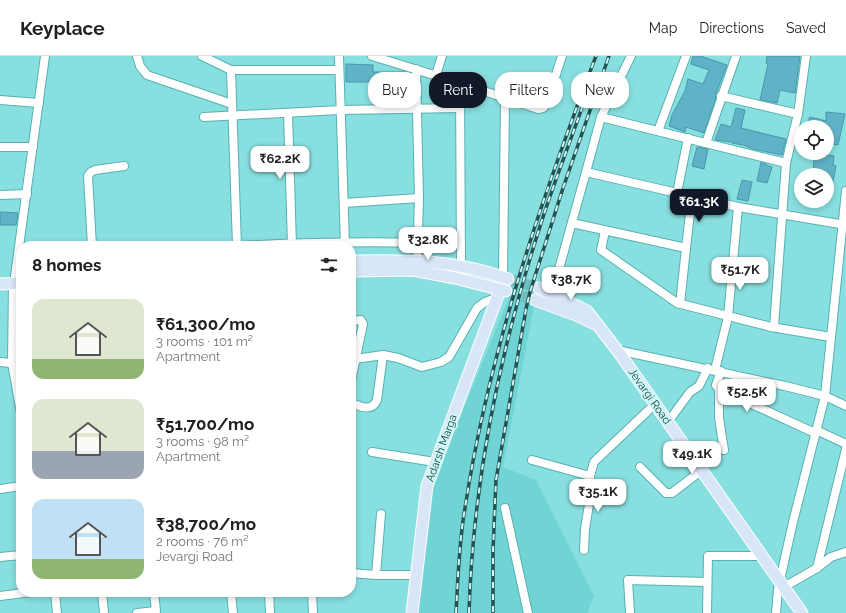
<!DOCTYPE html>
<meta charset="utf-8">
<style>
body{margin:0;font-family:Raleway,sans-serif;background:#f2f2f2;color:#202124;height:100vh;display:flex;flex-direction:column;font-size:15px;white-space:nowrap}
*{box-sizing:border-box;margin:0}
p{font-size:13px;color:#757577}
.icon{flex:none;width:22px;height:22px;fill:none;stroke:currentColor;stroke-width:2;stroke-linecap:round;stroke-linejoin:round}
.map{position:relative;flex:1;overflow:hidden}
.drawer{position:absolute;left:16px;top:185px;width:340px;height:356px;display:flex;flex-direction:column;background:#fff;border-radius:16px;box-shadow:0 2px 6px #0003}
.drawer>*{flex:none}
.top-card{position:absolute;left:368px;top:16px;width:380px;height:36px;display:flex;gap:8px}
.fabs{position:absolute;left:794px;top:64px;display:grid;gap:8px}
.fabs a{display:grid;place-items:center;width:40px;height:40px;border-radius:50%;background:#fff;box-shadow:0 2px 6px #0003;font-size:20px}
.price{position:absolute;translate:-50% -34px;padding:0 9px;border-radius:8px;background:#fff;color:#222;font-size:13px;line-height:26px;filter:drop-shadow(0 1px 2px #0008)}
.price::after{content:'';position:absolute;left:50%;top:24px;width:12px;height:9px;margin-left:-6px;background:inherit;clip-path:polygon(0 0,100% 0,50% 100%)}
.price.selected{background:#111827;color:#fff}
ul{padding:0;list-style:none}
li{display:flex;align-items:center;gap:12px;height:100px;padding:0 16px}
li span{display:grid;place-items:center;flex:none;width:112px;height:80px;border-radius:12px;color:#555}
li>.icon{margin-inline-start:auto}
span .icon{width:48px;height:48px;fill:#fffc;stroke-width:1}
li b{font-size:17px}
h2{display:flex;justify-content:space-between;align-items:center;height:48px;padding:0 16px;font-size:17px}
.tag{padding:0 14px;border-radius:16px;background:#fff;box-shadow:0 2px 6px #0003;font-size:14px;line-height:36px}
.tag.selected{background:#111827;color:#fff}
header{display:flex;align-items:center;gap:24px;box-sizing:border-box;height:56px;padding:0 20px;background:#fff;border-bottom:1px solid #e0e0e0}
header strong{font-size:19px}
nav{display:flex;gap:22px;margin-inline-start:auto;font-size:14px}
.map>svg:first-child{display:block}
.built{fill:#70d3d4}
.building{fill:#61b2c6;stroke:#4698ac}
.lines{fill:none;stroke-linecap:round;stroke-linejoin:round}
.major-tunnel{stroke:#70bebe;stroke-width:11;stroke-dasharray:11 5.5;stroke-linecap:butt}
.minor-casing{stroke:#59b0b1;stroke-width:10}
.major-casing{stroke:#fff;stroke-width:13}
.minor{stroke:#fff;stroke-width:8}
.major{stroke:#d9e6f8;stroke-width:11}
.rail-casing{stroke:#255353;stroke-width:3.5}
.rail{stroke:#cef7f7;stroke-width:2;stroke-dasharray:6;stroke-linecap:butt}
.labels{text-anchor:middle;stroke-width:4;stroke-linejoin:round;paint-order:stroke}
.street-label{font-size:11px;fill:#123838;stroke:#cef7f7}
</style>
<header>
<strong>Keyplace</strong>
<nav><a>Map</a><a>Directions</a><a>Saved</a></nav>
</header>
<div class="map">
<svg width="846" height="557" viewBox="0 0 846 557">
<rect width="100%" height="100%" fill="#88dfdf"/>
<path class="built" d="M511 237 535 245 503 411 536 424 594 540 587 557H417L431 432Z"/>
<g class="building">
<path d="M693 0H700L727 9 716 38V42L704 77 686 71 685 76 669 70 672 59 685 35 688 23 703 28 709 14 691 8Z"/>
<path d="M767 0H800L795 37 780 34 777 47 760 44 768 8 766 7Z"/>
<path d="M346 8 373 9V16H407L411 18V26H346Z"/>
<path d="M736 52 745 54 741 72 786 83 782 99 753 93 743 89 732 87V86L715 84 721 68 731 71Z"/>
<path d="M826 56 845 58 838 89 827 87V71H805L810 61 826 65Z"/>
<path d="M697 91 708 93 704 113 692 110Z"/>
<path d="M814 97 834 100 833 109 836 110 833 126 827 124V119H813L814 103H813Z"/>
<path d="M761 106 766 108V109L772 111 767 127 757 125Z"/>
<path d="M742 124 752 126 748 145 737 143Z"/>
<path d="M0 156 18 157 16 169H0Z"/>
</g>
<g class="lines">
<g class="major-tunnel">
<path d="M508 223 539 232"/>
<path d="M506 235 535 244"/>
</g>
<g class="minor-casing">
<g id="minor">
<path d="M137 0 140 10 147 19 232 48"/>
<path d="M202 0 231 14"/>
<path d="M339 0 345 190"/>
<path d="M372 0 460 27 538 53 543 52 546 49 562 0"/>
<path d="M416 13 419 142 417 210"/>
<path d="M436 19 442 0"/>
<path d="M460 27 461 210"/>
<path d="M721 40 798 58 786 107"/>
<path d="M0 44 39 47"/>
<path d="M288 57 292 190"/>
<path d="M798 58 806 0"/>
<path d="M204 61 340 54 460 52"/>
<path d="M601 61 786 107 774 271"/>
<path d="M658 75 686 0"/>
<path d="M706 87 736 0"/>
<path d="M0 91H33"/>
<path d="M586 116 601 61 631 0"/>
<path d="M677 137 688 82"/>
<path d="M0 139 27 138"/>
<path d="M344 147 419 142"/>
<path d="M572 167 686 192 680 248"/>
<path d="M605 175 601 194 677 247 771 271 831 281"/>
<path d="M92 190 88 120 91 116 95 114 124 110"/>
<path d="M237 190 231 14H339"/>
<path d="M237 190C312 186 387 185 461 188"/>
<path d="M686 192 692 140"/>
<path d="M15 220 45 0"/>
<path d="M503 221 505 42"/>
<path d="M13 227 12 307 21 357"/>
<path d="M552 238 586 116 738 151 846 169"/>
<path d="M351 265 361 264 363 268 351 325"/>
<path d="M617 294 785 330 825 340 846 350"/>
<path d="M355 303 383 299 398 302 422 311 441 306 449 301 477 252 485 246 496 242"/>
<path d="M0 306 21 308"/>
<path d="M715 314 728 261 738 151"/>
<path d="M721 315 716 329 719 333 815 377"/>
<path d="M719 333V362L724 394"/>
<path d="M351 347C361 351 372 356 377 344L383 299"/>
<path d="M668 366 690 336 699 330 708 312"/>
<path d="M816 374 846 388"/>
<path d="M372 396 435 406"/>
<path d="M532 404 590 420 594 406 597 403 655 348"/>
<path d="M640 411 666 437H672L702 414"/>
<path d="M0 433 21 430"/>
<path d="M505 452 528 557"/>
<path d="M381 458 376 519H416"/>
<path d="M584 494 585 473 591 436 590 420"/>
<path d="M0 501 21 499"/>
<path d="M817 512 846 393"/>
<path d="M351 517 376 519"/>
<path d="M784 531 817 512 831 501 846 496"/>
<path d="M55 536 57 557"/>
<path d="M102 536 104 557"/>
<path d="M231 536 233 557"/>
<path d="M269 536 270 557"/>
<path d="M312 536 313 557"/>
<path d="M0 540 31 536"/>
<path d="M137 557 156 555 154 536"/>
<path d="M630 557 628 524 707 526"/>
<path d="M707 557 708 500H762"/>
<path d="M776 557 778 533 793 466 825 340 846 135"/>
</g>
</g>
<g class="major-casing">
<g id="major">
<path d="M351 205C407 204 454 203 508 223"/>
<path d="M351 215 413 214 455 222 506 235"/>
<path d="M0 228 21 227"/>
<path d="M539 232 587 255 620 298 802 557"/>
<path d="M535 244 576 259 595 268"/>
<path d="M412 557 427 430 500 234"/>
</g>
</g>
<use href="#minor" class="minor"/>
<use href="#major" class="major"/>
<g class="rail-casing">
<g id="rail">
<path d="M493 556V495L496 424 526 253 530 236 563 132 609 0"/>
<path d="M456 557C458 522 459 486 465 452 489 296 540 147 596 0"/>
<path d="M469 557C473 420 503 281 546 152 560 111 576 70 590 29"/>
</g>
</g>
<use href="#rail" class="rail"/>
</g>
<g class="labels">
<g class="street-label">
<text transform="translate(650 340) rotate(55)" y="4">Jevargi Road</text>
<text transform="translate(441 392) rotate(-70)" y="4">Adarsh Marga</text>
</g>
</g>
</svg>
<div class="fabs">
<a><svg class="icon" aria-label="locate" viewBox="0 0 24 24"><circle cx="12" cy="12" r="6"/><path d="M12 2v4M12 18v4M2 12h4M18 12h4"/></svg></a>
<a><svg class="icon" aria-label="layers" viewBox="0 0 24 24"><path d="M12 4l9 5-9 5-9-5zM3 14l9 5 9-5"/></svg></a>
</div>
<b class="price" style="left:280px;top:124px">₹62.2K</b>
<b class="price selected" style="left:699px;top:167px">₹61.3K</b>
<b class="price" style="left:428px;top:205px">₹32.8K</b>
<b class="price" style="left:740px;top:235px">₹51.7K</b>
<b class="price" style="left:571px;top:245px">₹38.7K</b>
<b class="price" style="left:747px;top:357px">₹52.5K</b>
<b class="price" style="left:692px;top:419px">₹49.1K</b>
<b class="price" style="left:598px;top:457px">₹35.1K</b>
<div class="top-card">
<a class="tag">Buy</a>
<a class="tag selected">Rent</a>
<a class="tag">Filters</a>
<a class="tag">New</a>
</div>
<section class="drawer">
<h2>8 homes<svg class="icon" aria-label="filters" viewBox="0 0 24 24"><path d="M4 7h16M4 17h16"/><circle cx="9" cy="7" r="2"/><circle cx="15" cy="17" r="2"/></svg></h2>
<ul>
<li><span style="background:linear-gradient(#dfe7d0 75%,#8fb573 0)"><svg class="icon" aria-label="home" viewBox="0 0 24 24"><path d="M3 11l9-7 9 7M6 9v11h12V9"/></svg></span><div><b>₹61,300/mo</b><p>3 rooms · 101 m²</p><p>Apartment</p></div></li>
<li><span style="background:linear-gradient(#dfe7d0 65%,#9aa5b1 0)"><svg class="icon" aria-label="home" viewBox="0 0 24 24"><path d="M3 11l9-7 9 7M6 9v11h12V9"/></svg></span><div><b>₹51,700/mo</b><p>3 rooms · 98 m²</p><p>Apartment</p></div></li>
<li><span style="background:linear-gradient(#bfe0f5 75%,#8fb573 0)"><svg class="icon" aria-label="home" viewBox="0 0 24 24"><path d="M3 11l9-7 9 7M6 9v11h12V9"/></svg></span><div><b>₹38,700/mo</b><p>2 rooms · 76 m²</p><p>Jevargi Road</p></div></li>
</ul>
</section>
</div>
